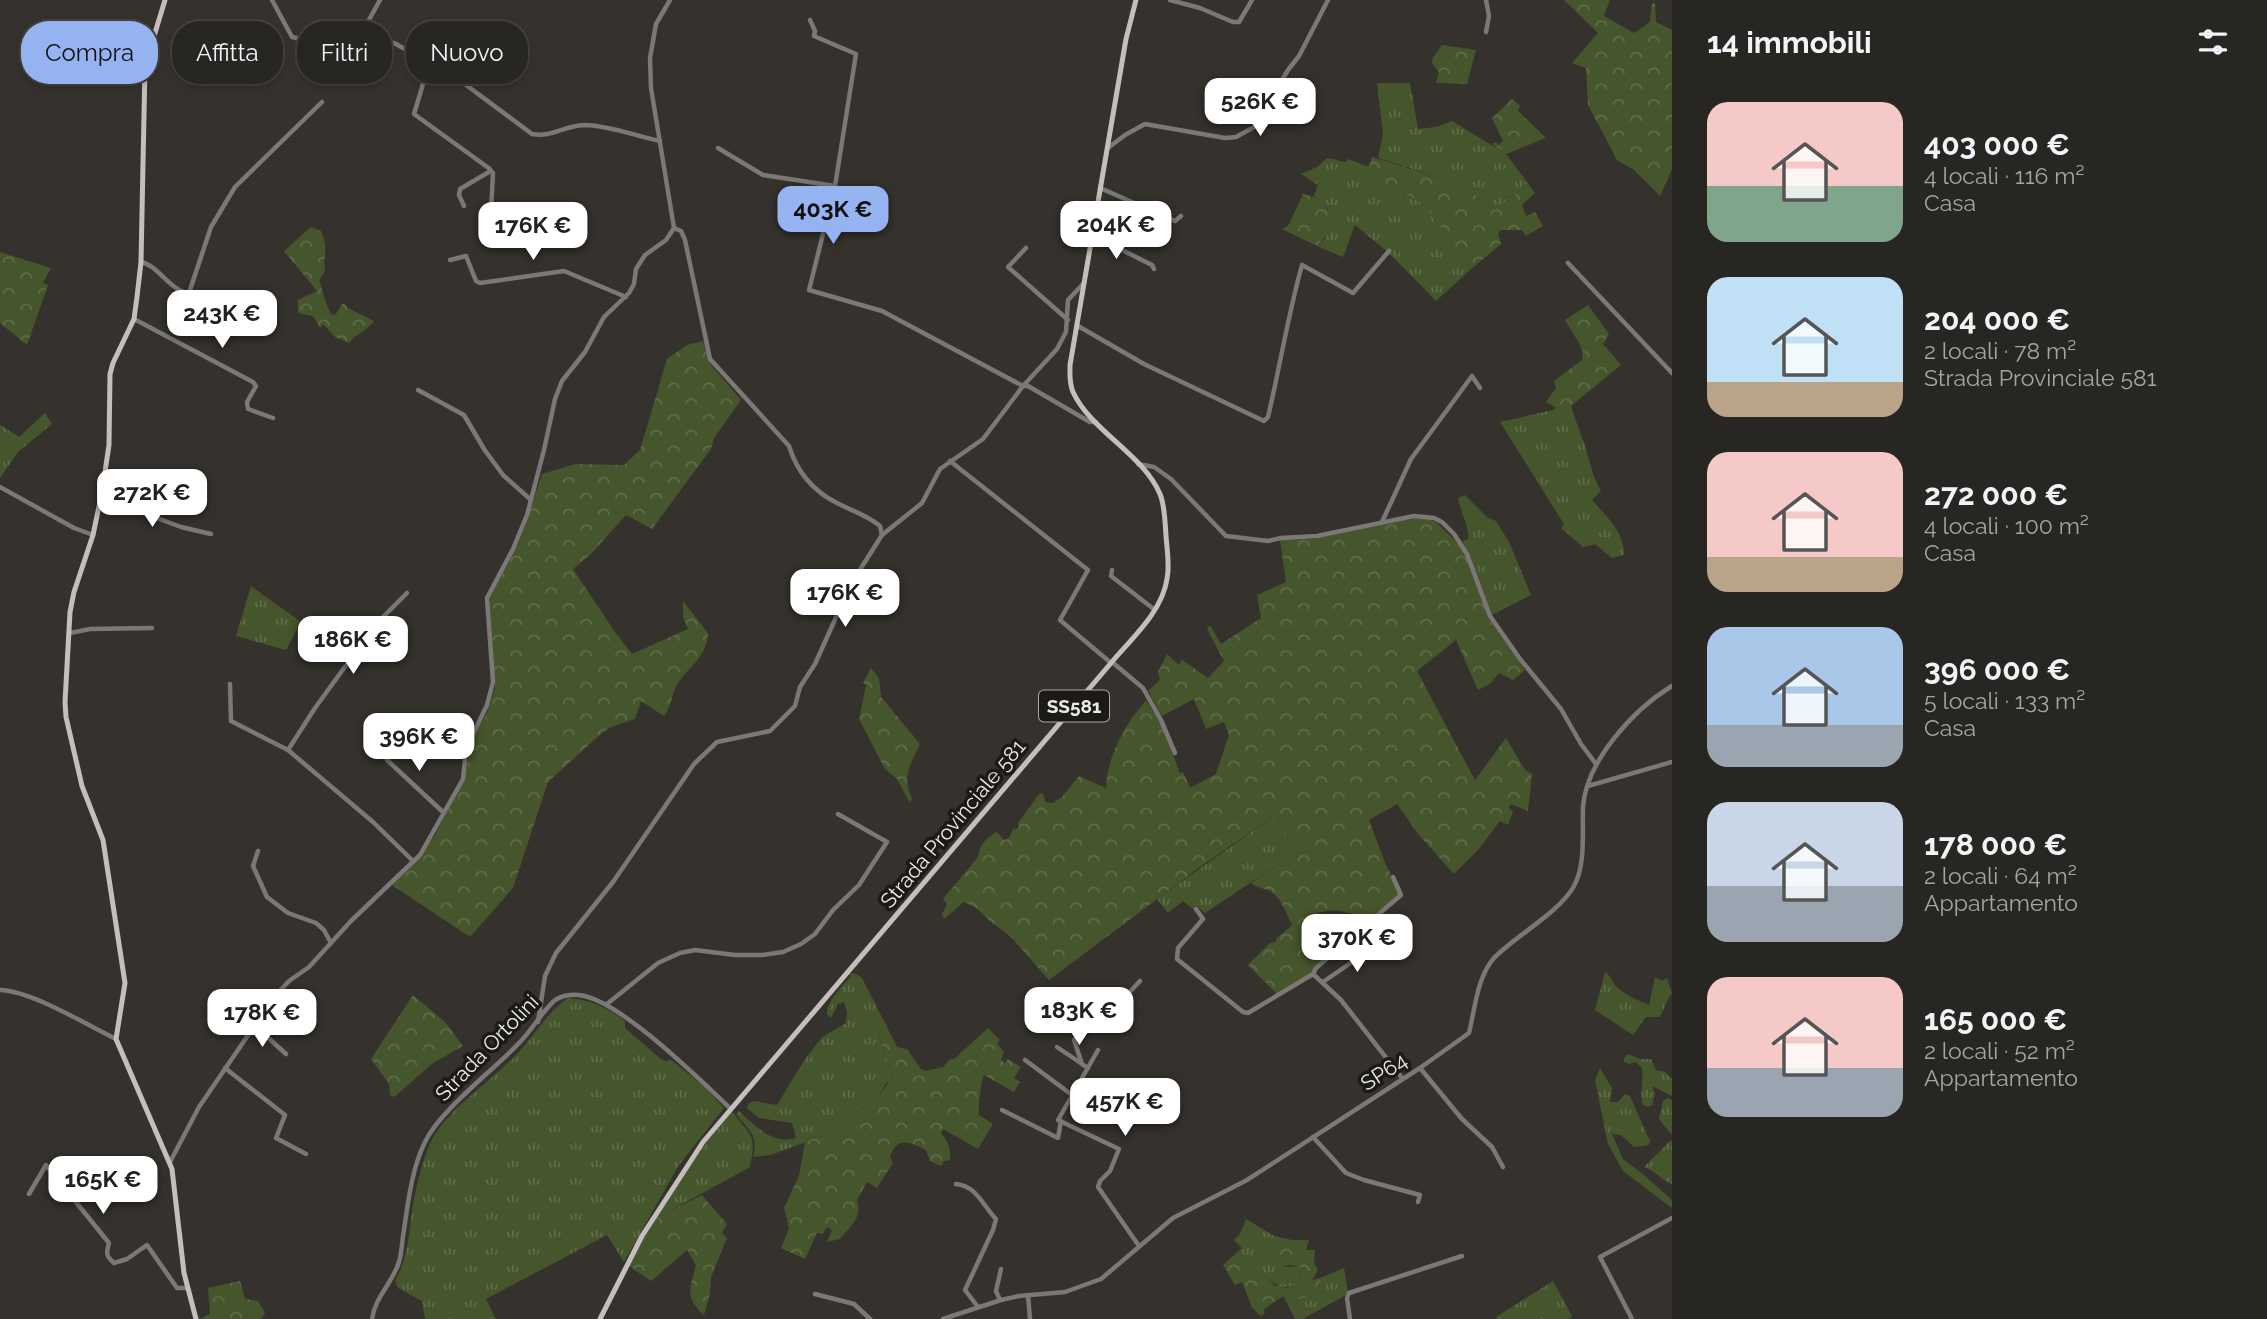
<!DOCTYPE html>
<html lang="it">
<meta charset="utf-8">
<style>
body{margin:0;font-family:Raleway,sans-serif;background:#302e2a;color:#f1f3f6;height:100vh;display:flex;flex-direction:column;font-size:26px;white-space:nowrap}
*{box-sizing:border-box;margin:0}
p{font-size:23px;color:#a5a5a5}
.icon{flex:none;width:38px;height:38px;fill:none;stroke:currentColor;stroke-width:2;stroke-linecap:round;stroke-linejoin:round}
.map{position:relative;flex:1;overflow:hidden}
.drawer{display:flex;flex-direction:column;background:#282622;width:595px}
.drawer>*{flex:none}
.top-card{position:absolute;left:21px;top:21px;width:665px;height:63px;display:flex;gap:14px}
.price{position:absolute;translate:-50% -60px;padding:0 16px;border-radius:14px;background:#fff;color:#222;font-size:23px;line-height:46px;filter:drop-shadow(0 2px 4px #0008)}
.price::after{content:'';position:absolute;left:50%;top:42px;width:21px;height:16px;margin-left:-10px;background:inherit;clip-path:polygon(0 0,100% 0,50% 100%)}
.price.selected{background:#95b2f1;color:#111}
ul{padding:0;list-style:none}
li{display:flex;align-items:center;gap:21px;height:175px;padding:0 35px}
li span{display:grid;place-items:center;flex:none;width:196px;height:140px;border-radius:21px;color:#555}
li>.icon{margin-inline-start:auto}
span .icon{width:84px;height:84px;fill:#fffc;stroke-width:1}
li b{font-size:30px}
h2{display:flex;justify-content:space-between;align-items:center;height:84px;padding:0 35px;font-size:30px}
.tag{padding:0 24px;border-radius:28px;background:#282622;box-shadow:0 4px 10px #0003,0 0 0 2px #444340;font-size:24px;line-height:63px}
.tag.selected{background:#95b2f1;color:#111}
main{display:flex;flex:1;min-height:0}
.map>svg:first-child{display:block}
.grass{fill:url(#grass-tufts)}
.forest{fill:url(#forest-crowns)}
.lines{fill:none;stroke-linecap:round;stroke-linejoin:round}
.minor{stroke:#7c7878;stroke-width:4.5}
.major{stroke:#c5bebc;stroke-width:5}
.labels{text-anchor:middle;stroke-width:7;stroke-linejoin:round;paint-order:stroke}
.shield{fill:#1c1a18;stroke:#adaba8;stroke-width:2}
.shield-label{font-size:19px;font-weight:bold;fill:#ebe9e6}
.street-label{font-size:21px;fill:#ebe9e6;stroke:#1c1a18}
</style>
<main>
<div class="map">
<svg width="1672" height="1319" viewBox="0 0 1672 1319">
<defs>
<pattern id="grass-tufts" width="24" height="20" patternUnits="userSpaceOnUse" patternTransform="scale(1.75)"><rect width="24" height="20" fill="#45552c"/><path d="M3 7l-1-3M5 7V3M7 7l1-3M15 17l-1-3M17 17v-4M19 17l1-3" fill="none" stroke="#606d4b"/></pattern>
<pattern id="forest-crowns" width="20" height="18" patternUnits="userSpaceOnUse" patternTransform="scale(1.75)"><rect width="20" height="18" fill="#45552c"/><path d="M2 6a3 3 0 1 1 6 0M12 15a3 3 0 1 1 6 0" fill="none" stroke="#606d4b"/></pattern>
</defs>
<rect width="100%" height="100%" fill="#35322d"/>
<g class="grass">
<path d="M1377 83H1410L1418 129 1436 127 1452 121 1506 154 1527 182 1517 193 1488 214 1477 196 1453 182 1378 158 1383 134Z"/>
<path d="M1327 158C1334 158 1339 162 1346 162L1348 159 1369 167 1365 180 1401 191 1425 205 1470 270 1436 301 1389 253 1355 225 1343 257 1317 246C1336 232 1336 208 1314 196L1318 185 1301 174 1317 167Z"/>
<path d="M1571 406C1575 421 1582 435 1586 449 1591 466 1592 475 1601 491L1592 500C1606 516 1625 533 1624 555L1612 558 1595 544 1583 547 1561 528 1564 524 1500 422Z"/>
<path d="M45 413 52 424 18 452 0 478V425L19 437Z"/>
<path d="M1465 495 1488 518 1496 521 1509 542 1531 595 1492 615 1471 558 1462 541 1468 539C1470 529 1460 510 1458 498Z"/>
<path d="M251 586 301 622 286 650 236 636Z"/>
<path d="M1275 815 1297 852 1205 913 1197 906 1193 909 1183 901 1168 913 1157 899Z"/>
<path d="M1605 972C1611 976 1611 980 1616 986 1624 995 1638 1000 1649 1005L1655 977 1662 981 1667 978 1672 993C1666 1001 1664 1011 1659 1017H1646L1633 1035 1595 1010Z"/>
<path d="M848 973 856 974 862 978 887 1027 878 1033 892 1077 885 1085 877 1099 850 1116 837 1133 831 1135 827 1134 771 1155 753 1157C759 1135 749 1131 736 1114L739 1111C756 1126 771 1145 796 1138L792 1123 759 1118 747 1108 748 1104 754 1101 777 1105C791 1083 804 1057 822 1038 828 1032 838 1029 846 1023L847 1012 844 1002 838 1004 831 1018 827 1015C827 1000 841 988 851 976Z"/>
<path d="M568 998C588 999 609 1008 625 1021V1028L661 1059 665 1061 671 1060 705 1087 724 1108 679 1165 624 1262 607 1235 486 1299 496 1319H425L422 1301 398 1288 395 1281C410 1255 409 1226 414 1198 417 1182 422 1166 427 1151 439 1114 491 1082 518 1053 535 1035 547 1012 568 998Z"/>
<path d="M1628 1054 1640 1059H1651L1656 1070 1665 1072 1672 1079V1096L1652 1086 1655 1094 1652 1105 1648 1107 1643 1105C1639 1093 1644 1081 1642 1068L1636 1062 1629 1064 1624 1062V1058Z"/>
<path d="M1600 1068 1612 1088 1610 1102H1618L1625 1094 1630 1096 1650 1141 1649 1145 1634 1147 1621 1135 1612 1134 1623 1159 1644 1175 1672 1200V1208L1623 1171 1608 1144 1595 1080Z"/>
<path d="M1668 1098 1672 1100V1135L1659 1119 1663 1101Z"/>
<path d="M732 1111C751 1137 757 1133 750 1167L666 1213 661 1207 689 1163Z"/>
<path d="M1671 1140 1672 1142V1184C1661 1180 1656 1171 1644 1167Z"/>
<path d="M1246 1219 1274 1236 1292 1240 1294 1247H1280L1283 1267 1300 1266 1301 1284C1283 1289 1277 1288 1264 1274L1251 1276 1245 1263 1234 1255 1242 1248 1234 1240 1240 1234Z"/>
<path d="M1344 1268 1348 1292 1346 1295 1303 1319H1295L1287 1303 1324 1292 1320 1278Z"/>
<path d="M1553 1281 1572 1316 1569 1319H1497L1496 1317Z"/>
</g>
<g class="forest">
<path d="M1564 0H1610L1604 16 1634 33 1650 22 1652 3H1655L1656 22 1672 30V169L1660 196 1634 170 1617 160 1588 105 1586 68 1572 63 1598 33Z"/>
<path d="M1442 45 1476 50 1467 84 1436 83 1439 72 1432 63 1433 58Z"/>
<path d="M1512 99 1520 106 1518 111 1546 138 1506 154 1492 144 1496 142 1498 145 1503 141 1492 118Z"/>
<path d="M1372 157 1453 182 1477 196 1488 214 1517 193 1527 182 1535 193 1522 205 1526 216 1535 212 1543 226 1526 236 1522 230H1501L1498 234 1501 244 1470 270 1425 205 1401 191 1365 180Z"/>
<path d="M1303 194 1321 199 1332 217 1330 231 1317 246 1282 229 1288 226Z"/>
<path d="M311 227 321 231C330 251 322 254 325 271L319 280C324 293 324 303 332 315L336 314 342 304H345L348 308 374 321C366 333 356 333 349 343L335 337 323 324 320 328 313 316 298 313V300L317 291 284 251Z"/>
<path d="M0 252 51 268 43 283 48 285 27 345 0 323Z"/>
<path d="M1588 305 1609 334 1603 344 1621 365 1571 406 1555 410V407L1546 402 1556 388 1554 381 1582 360 1583 353 1579 343 1565 320Z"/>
<path d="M703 341 712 366 741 400 714 438 711 449 652 529 626 515 591 554 573 569 615 632 632 654 688 629 683 617V601L708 633C707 658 689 665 677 685 671 695 672 706 664 716L641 701 635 719 611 727 602 733 548 782 513 888 470 937 389 883 420 856 435 835 464 779 472 740 487 713 495 688 489 592C518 557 528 516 542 474L575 464 624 465 640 450 667 359 687 345Z"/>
<path d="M1426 518 1436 522 1462 547 1468 559 1489 619 1525 670 1513 680 1499 673 1490 684 1478 690 1456 640 1417 671 1475 780 1506 738 1525 770 1532 774 1528 811 1511 804 1509 808 1513 812 1508 825 1500 821 1478 850 1454 874 1419 835 1397 804 1369 820 1386 865 1399 890V897L1374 920C1349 914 1331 903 1308 918L1338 926 1347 941 1312 974 1277 994 1248 965 1270 943 1276 942V939L1292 925C1287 915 1282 900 1273 893 1266 888 1258 889 1251 883L1297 852 1275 815 1200 867 1049 980 1010 936 991 922 976 908 964 902 944 919 942 914 947 904 943 899 978 857C979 845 987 837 997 832L1004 840 1009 838 1013 829 1019 828 1018 823 1039 794 1043 793 1045 802 1053 803 1062 797 1079 776 1106 788C1107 763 1118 739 1132 718 1136 712 1142 706 1146 700L1162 725 1180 773 1183 772 1190 788 1216 774 1229 735 1224 722 1206 729 1194 699 1162 716 1148 691 1160 680 1158 672 1167 654 1179 665 1182 660 1208 678 1224 661 1207 629 1210 625 1221 644 1261 618 1257 595 1286 582 1280 540 1314 539 1411 519Z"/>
<path d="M871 668 879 678 881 697 920 744C911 764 901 776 912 798L910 803 897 779 885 769 859 719 866 685 863 683Z"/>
<path d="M413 995 446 1023 463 1046 433 1063 394 1097 390 1095 389 1084 371 1059Z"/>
<path d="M887 1027 897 1047 907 1049 921 1069 926 1071 943 1067 950 1059H954L988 1028 1000 1040 997 1044 1004 1052 1001 1060 1005 1063 1008 1059 1021 1067 1014 1078 1020 1082 1014 1092 984 1075C981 1081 978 1108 979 1115L993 1124 978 1149 943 1129 941 1133C948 1143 951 1147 950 1160L944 1161 941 1166 930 1161 926 1150C909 1142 897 1136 890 1157L893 1163 877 1188 867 1182 857 1200C862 1219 851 1225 840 1239L827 1242 832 1230 827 1227 823 1234 817 1233 805 1259 781 1248 789 1229 784 1208 799 1176 805 1142 827 1134 837 1133 841 1122 877 1099 892 1077 878 1033Z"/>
<path d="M702 1195 727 1224 722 1233 727 1238 711 1277 710 1294 704 1315C684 1297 690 1289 696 1265L687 1250 651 1281 629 1266 661 1207 666 1213Z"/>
<path d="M1292 1240H1309L1306 1250H1315L1314 1263 1318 1270 1312 1280 1320 1278 1324 1292 1287 1303 1283 1296 1263 1310 1265 1313 1261 1316 1252 1308 1242 1282 1235 1285 1223 1265 1234 1255 1245 1263 1251 1275 1263 1270 1264 1274 1275 1286 1283 1284 1285 1288 1301 1284 1300 1266 1288 1265 1279 1268 1280 1247 1294 1246Z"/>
<path d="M240 1281 245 1299 258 1301 265 1313 261 1319H200L210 1314 208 1288Z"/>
</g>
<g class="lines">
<g class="minor">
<path d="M272 0 292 37 301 39 335 35 360 37 394 43 454 76 532 134C551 138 566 125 585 125 612 126 635 136 660 141"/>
<path d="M1170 0 1200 8 1233 22H1239L1252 0"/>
<path d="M810 20 815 31 814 36 856 54 835 186 809 290 882 311 1023 386H1028L1090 422H1096"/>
<path d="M1486 32 1489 16 1486 0"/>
<path d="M360 36 380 0"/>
<path d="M429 64 414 114 490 169 489 172 460 189 459 195 464 206"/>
<path d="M718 148 763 175 835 186"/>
<path d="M1108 148 1125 135 1145 124 1225 138 1236 137 1254 127 1288 70 1299 56 1328 0"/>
<path d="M490 170 493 173 491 212 505 211"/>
<path d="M1100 188 1175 221 1181 216"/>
<path d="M1092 239 1114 246 1152 265 1154 269"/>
<path d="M1026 248 1008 267 1068 320"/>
<path d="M450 260 466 256 476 281 480 283 564 271 626 297"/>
<path d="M141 262C158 265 170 291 189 293L211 227 235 187 322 102"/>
<path d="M1568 263 1672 373"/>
<path d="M134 319 253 382 256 386 247 402 248 409 273 418"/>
<path d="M1078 326 1144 364 1264 421 1268 417C1280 366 1288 315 1302 265L1353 293 1389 251"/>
<path d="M418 390 464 415 484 449 503 475 531 500"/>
<path d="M950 461 1088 570 1060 620 1111 663"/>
<path d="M1138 464 1154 467 1171 479 1226 536 1268 541 1281 538 1317 536 1414 516 1434 518 1442 522 1454 534 1467 554 1490 616 1520 659 1561 709 1581 744 1596 764"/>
<path d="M0 487 74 528 93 535"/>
<path d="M102 492 146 514 181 527 211 534"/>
<path d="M1382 522 1411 459 1472 376 1480 388"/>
<path d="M882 535 922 503 940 469 983 439 1023 386 1057 349 1066 332 1068 300 1083 284"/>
<path d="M1112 570 1111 576 1155 610"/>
<path d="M70 633 90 629 152 628"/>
<path d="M1112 662 1143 688 1161 720 1175 753"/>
<path d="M230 684 231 721 288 750 373 822 413 861"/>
<path d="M408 732 387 760 444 813"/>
<path d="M288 750 315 708 376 624 407 593"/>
<path d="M1588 786 1672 762"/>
<path d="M258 851 253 866 267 897 288 913 316 923 324 930 331 943"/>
<path d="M1196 909 1203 919 1178 948 1177 959 1243 1012 1248 1013 1313 974 1341 1000 1402 1078"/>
<path d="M1313 974 1316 968 1401 895 1393 877"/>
<path d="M1323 982 1378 944"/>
<path d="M0 990C32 991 85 1024 116 1039"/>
<path d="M607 1004 658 963 680 953 695 950 735 955H762L783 952 801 944 815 934 833 910 859 885 887 842 838 814"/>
<path d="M538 1022 545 976 556 953 613 882 694 764 717 742 770 731 795 706 800 687 815 664 851 584 882 535 880 526C867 515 852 511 837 503 813 491 797 472 789 446L710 359 685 240 681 231 674 228"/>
<path d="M254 1025 286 1054"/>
<path d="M1057 1047 1088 1068"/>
<path d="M1098 1050 1058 1120 1119 1149 1110 1171 1100 1181 1098 1187 1139 1246"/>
<path d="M1025 1060 1072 1095"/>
<path d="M1082 1064 1074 1040 1101 1008 1125 997 1140 981"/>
<path d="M225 1068 285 1115 276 1138 306 1154"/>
<path d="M1420 1068 1462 1119 1492 1147 1503 1167"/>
<path d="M1002 1110 1058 1138 1061 1121"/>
<path d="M1313 1137 1346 1173 1364 1180 1420 1195 1418 1202"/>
<path d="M170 1162 199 1107 274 997 289 981 309 967 351 921 420 855 463 779 466 749 487 705 493 682 487 598 513 549 527 515 544 450 555 399 562 381 585 352 604 317 629 293 634 284 636 269 645 255 666 240 674 228 651 88 650 58 656 24 670 0"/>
<path d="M956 1184C977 1186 983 1206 996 1219L993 1230 965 1290 978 1307"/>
<path d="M29 1194 46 1165 109 1243C106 1254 106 1256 114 1263L127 1259 147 1245 177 1288H187"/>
<path d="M815 1294 854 1304 870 1319"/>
<path d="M1028 1295 1030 1319"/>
<path d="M1000 1300 996 1291 1001 1269"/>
<path d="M372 1319C375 1297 393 1282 399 1262 402 1252 402 1240 404 1230 408 1202 412 1168 425 1142 440 1110 494 1070 520 1042 532 1030 541 1013 554 1001 560 996 571 994 579 995 619 999 700 1080 731 1109"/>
<path d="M943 1319 1001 1300 1019 1296 1065 1292 1101 1279 1173 1218 1247 1180 1420 1068 1469 1033C1475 1009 1477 977 1494 958 1515 936 1559 913 1574 886 1586 864 1582 832 1583 807 1586 761 1634 709 1672 686"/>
<path d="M1350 1319 1347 1298 1349 1293 1462 1256"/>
<path d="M1632 1319 1600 1257 1672 1218"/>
</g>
<g class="major">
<path d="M165 0 145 66 141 262 137 297 134 319 113 363 110 374 109 445 102 492 93 535 74 592 70 612 65 702 66 717 82 786 103 840 125 983 116 1039 172 1169 184 1273 196 1319"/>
<path d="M600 1319 642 1236 703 1142 1111 663C1132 638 1162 612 1167 579 1170 565 1167 550 1166 536 1165 522 1165 506 1160 494 1143 454 1091 431 1073 392 1069 383 1070 374 1070 365L1126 39 1136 0"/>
</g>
</g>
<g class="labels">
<rect class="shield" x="1039" y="690.5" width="70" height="31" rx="5"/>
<g class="shield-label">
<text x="1074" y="713">SS581</text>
</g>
<g class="street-label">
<text transform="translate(953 824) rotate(-50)" y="7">Strada Provinciale 581</text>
<text transform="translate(487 1048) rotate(-46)" y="7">Strada Ortolini</text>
<text transform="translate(1384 1072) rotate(-33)" y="7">SP64</text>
</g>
</g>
</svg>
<b class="price" style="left:1260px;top:138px">526K €</b>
<b class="price selected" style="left:833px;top:246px">403K €</b>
<b class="price" style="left:1116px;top:261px">204K €</b>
<b class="price" style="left:533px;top:262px">176K €</b>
<b class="price" style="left:222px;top:350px">243K €</b>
<b class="price" style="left:152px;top:529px">272K €</b>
<b class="price" style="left:845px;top:629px">176K €</b>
<b class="price" style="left:353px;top:676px">186K €</b>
<b class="price" style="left:419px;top:773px">396K €</b>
<b class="price" style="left:1357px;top:974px">370K €</b>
<b class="price" style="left:1079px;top:1047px">183K €</b>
<b class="price" style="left:262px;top:1049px">178K €</b>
<b class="price" style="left:1125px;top:1138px">457K €</b>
<b class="price" style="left:103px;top:1216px">165K €</b>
<div class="top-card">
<a class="tag selected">Compra</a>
<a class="tag">Affitta</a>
<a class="tag">Filtri</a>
<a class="tag">Nuovo</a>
</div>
</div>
<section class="drawer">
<h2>14 immobili<svg class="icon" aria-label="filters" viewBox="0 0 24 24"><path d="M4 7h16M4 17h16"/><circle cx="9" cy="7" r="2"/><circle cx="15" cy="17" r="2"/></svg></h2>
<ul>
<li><span style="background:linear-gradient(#f6c9c9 60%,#7fa58c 0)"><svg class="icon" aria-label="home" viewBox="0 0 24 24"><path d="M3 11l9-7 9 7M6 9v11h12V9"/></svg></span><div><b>403 000 €</b><p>4 locali · 116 m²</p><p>Casa</p></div></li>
<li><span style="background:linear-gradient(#bfe0f5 75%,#b9a48a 0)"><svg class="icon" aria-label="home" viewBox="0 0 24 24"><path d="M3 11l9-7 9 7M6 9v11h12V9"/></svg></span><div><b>204 000 €</b><p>2 locali · 78 m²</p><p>Strada Provinciale 581</p></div></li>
<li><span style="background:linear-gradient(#f6c9c9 75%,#b9a48a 0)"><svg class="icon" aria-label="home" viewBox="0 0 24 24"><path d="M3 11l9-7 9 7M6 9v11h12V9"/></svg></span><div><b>272 000 €</b><p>4 locali · 100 m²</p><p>Casa</p></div></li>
<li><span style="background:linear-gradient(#a9c7e8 70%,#9aa5b1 0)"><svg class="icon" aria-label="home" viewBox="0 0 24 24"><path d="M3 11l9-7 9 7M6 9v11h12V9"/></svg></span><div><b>396 000 €</b><p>5 locali · 133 m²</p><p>Casa</p></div></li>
<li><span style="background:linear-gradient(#c9d6e8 60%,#9aa5b1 0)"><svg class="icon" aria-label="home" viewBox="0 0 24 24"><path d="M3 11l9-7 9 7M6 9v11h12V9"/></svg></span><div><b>178 000 €</b><p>2 locali · 64 m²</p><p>Appartamento</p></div></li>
<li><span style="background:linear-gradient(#f6c9c9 65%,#9aa5b1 0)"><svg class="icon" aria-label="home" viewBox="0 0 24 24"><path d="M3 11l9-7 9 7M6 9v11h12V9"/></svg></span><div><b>165 000 €</b><p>2 locali · 52 m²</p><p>Appartamento</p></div></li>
</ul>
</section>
</main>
